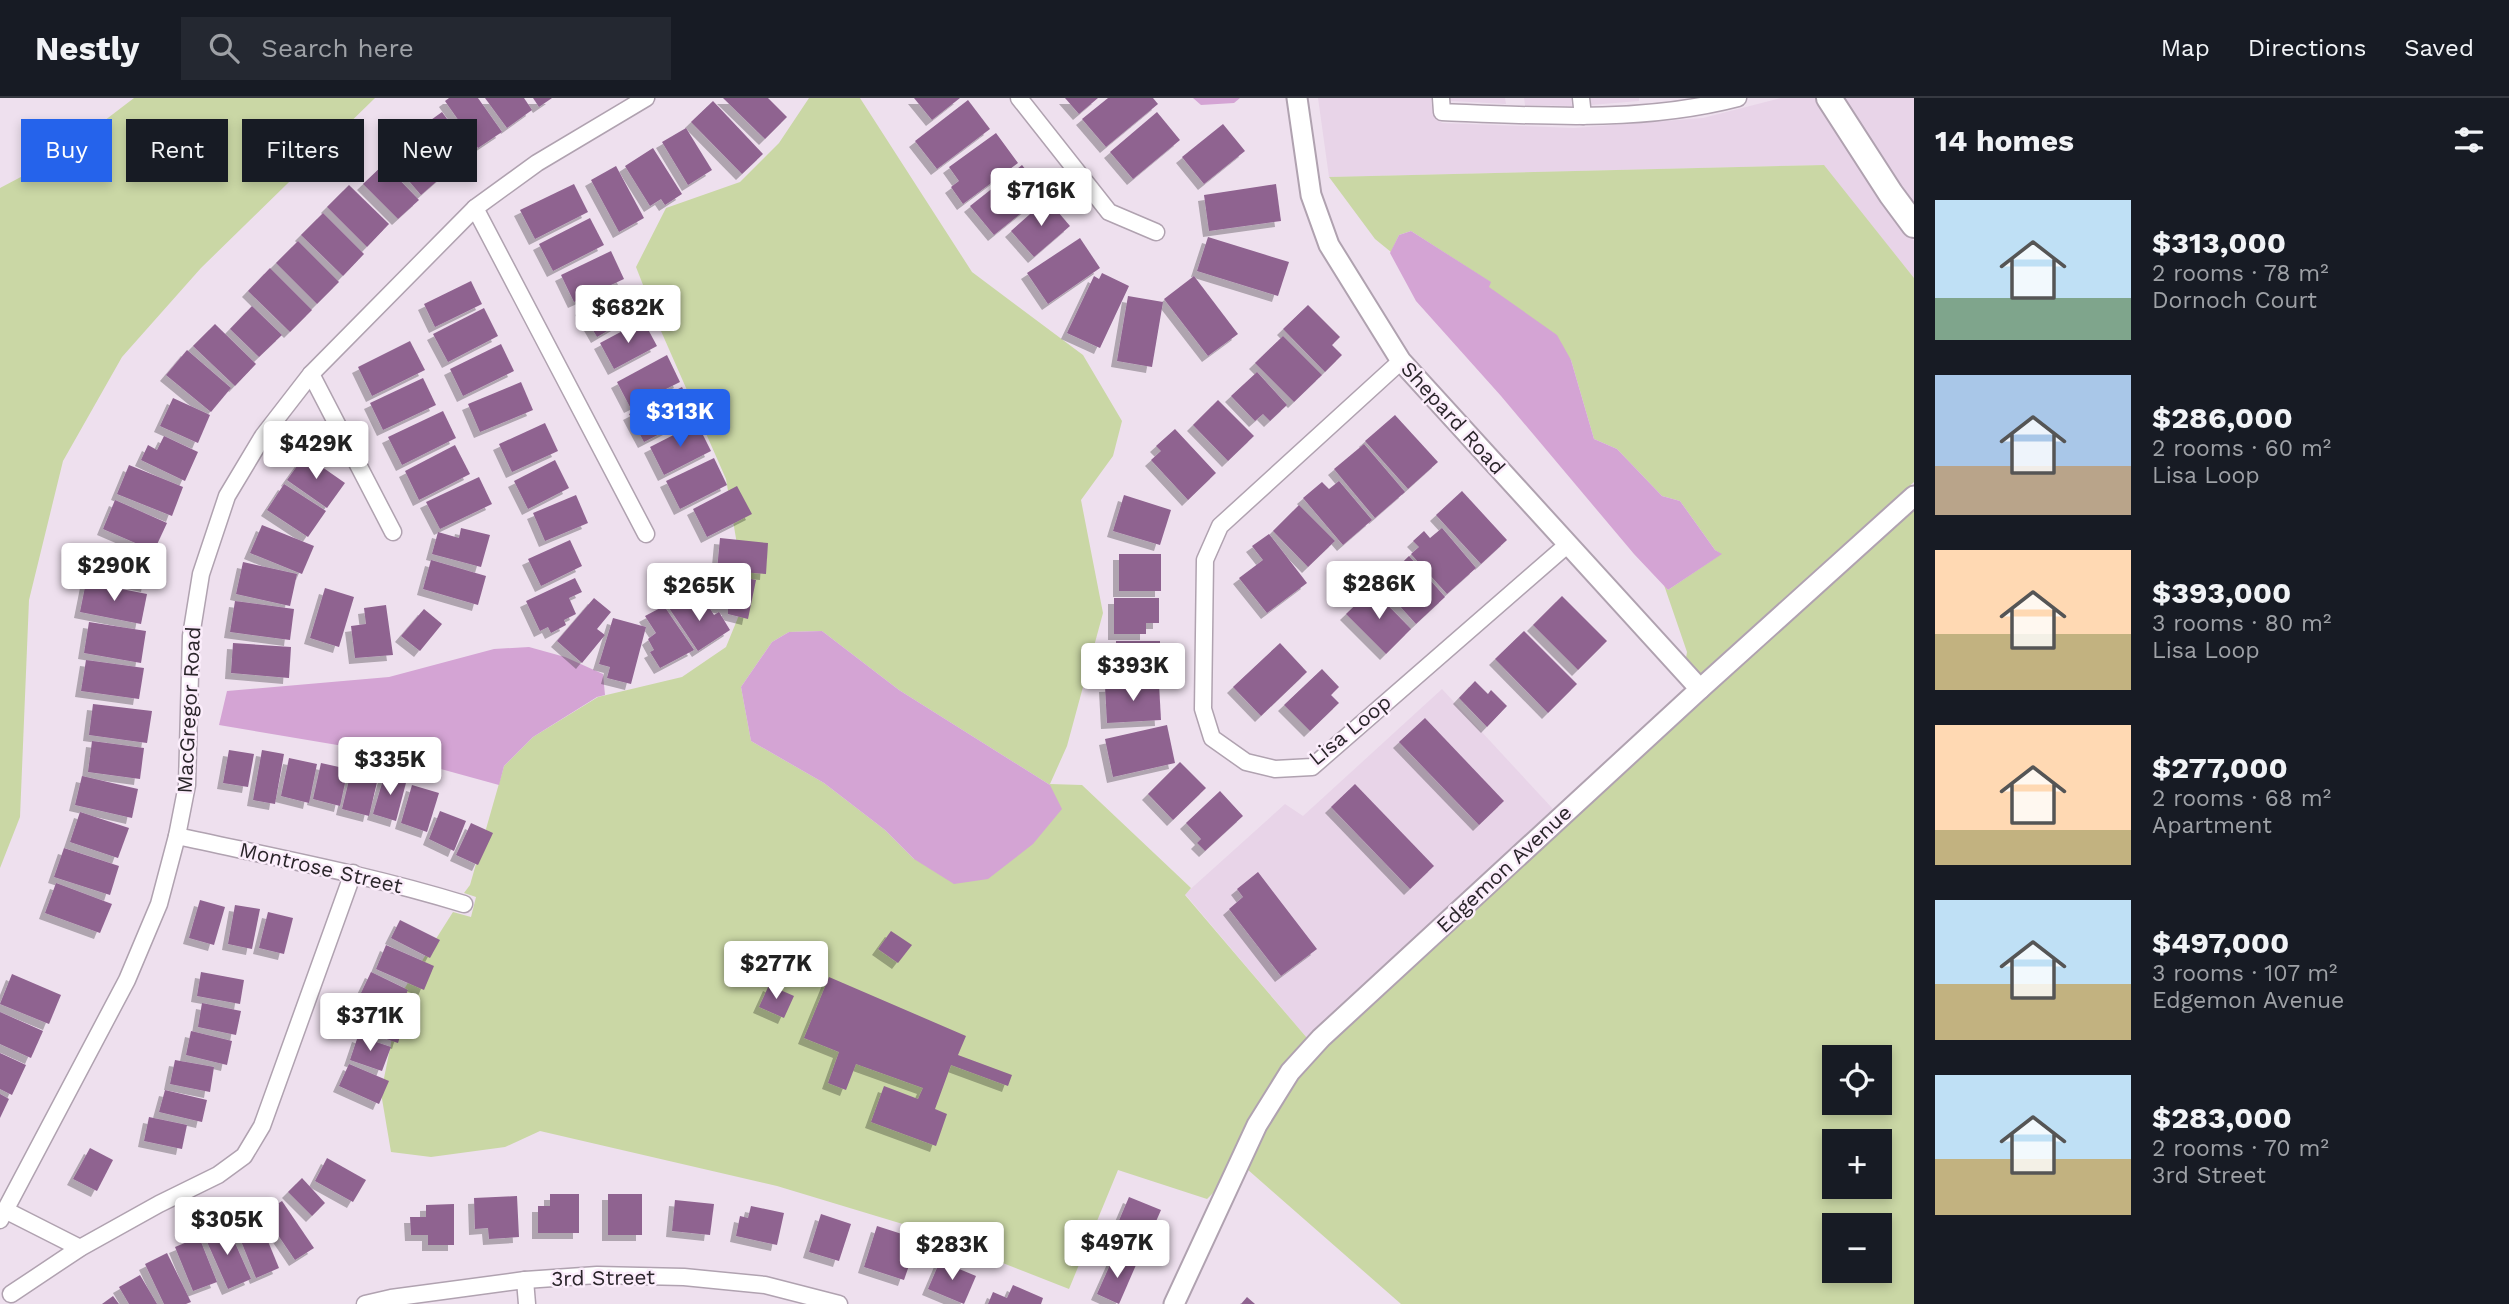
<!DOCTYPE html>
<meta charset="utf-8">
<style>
body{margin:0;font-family:"Work Sans",sans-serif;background:#242831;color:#f1f3f6;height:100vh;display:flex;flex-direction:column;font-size:26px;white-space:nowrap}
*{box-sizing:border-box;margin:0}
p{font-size:23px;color:#9ea1a6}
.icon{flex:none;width:38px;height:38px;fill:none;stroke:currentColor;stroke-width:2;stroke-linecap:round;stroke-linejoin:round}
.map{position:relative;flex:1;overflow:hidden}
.sheet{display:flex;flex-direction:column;background:#171b24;width:595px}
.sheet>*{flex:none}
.guide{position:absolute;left:21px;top:21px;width:665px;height:63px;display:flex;gap:14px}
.buttons{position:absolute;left:1822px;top:947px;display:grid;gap:14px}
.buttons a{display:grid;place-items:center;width:70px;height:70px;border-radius:0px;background:#171b24;box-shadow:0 4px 10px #0003;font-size:35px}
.price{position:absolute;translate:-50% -60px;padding:0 16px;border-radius:7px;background:#fff;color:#222;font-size:23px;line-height:46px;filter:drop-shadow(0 2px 4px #0008)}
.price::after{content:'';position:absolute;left:50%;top:42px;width:21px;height:16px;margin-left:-10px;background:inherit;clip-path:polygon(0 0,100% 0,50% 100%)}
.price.selected{background:#2563eb;color:#fff}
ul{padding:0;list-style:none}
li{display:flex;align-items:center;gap:21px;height:175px;padding:0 21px}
li span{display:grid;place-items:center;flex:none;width:196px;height:140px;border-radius:0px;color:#555}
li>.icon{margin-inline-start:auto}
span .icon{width:84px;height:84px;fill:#fffc;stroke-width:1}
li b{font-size:30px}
h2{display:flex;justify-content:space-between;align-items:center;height:84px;padding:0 21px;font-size:30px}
.chip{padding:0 24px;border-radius:0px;background:#171b24;box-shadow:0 4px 10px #0003;font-size:24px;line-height:63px}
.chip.selected{background:#2563eb;color:#fff}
header{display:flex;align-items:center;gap:42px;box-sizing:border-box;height:98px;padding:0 35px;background:#171b24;border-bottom:2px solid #363941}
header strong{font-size:33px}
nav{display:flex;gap:38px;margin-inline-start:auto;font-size:24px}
.search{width:490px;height:63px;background:#242831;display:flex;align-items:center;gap:18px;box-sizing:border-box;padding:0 24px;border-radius:0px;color:#9ea1a6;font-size:26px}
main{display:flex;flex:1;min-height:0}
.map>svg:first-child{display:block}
.built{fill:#e8d4e8}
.green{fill:#cad7a5;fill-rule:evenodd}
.water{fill:#d4a4d4}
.building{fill:#8f6390;filter:url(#shadow)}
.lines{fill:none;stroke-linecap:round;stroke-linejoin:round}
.minor-casing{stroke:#b0a2b0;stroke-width:19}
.tertiary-casing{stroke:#b0a2b0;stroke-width:23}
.primary-casing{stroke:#b0a2b0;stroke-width:28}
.minor{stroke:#fff;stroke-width:16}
.tertiary{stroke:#fff;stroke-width:19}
.primary{stroke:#fff;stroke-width:24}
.labels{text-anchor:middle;stroke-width:5;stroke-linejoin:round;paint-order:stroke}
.street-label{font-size:21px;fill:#2a252a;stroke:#fbedfb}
</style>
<header>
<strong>Nestly</strong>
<div class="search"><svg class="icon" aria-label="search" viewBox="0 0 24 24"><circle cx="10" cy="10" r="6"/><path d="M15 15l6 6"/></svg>Search here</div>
<nav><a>Map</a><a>Directions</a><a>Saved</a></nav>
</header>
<main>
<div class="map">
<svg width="1914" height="1206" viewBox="0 0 1914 1206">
<defs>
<filter id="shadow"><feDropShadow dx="-6" dy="6" stdDeviation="0" flood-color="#0004"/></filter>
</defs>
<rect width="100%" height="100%" fill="#eee0ee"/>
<g class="built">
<path d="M1318 0H1431L1433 16 1442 25 1574 30 1703 20 1781 0H1817L1883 102 1914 143V180L1823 67 1329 79Z"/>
<path d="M1450 0H1505L1506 6 1451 3Z"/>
<path d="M1524 0H1571L1572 8 1525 7Z"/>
<path d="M1591 0H1639V3L1591 7Z"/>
<path d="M1841 0H1914V110Z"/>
<path d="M1442 591 1553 711 1307 940 1185 796 1285 706 1303 718Z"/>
</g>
<g class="green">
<path d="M134 0H375L201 170 122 259 63 363 29 502 20 719 0 770V90L53 62Z"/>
<path d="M809 0H860L972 174 1083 257 1122 323 1113 358 1081 402 1103 515 1067 648 1050 686 1082 687 1191 790 1185 797 1307 940C1266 986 1241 1037 1216 1092L1207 1101 1118 1072 1069 1191 906 1127 777 1088 540 1033 505 1049 431 1059 391 1054 381 995 401 896 453 814 471 819 476 799 464 795 470 787 504 668 533 639 598 599 682 579 726 549 746 500 726 381 661 233 636 169 666 110 740 84 779 45ZM822 533 899 592 1050 687 914 761 885 732 824 685 751 643 741 589 772 544 789 534Z"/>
<path d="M1824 67 1914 180V384L1700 576 1686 560 1687 554 1664 487 1668 492 1721 456 1715 452 1680 403 1662 398 1617 351 1594 341 1571 262 1517 210 1488 189 1490 184 1411 133 1399 137 1391 154 1375 141 1329 79Z"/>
<path d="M1914 412V1206H1401L1247 1071 1265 1033 1297 982 1327 948 1706 599ZM1834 959H1880V1004H1834ZM1834 1043H1880V1088H1834ZM1834 1127H1880V1172H1834Z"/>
</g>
<g class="water">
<path d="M1193 0H1240L1234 5 1201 7Z"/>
<path d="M1411 133 1491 184 1489 189 1557 237 1571 262 1594 341 1617 351 1662 398 1680 403 1715 452 1722 456 1668 492 1634 456 1501 298 1416 203 1390 155 1399 137Z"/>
<path d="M822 533 899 592 1050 687 1062 711 1033 746 988 781 954 786 914 761 885 732 824 685 751 643 741 589 772 544 789 534Z"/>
<path d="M529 549 565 559 603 576 605 597 597 599 533 639 504 668 499 687 379 654 219 627 227 593 389 579 494 551Z"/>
</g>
<g class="building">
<path d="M449 0H478L502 34 478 50 445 3Z"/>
<path d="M485 0H524L532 12 507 30Z"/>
<path d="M533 0H552L539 9Z"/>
<path d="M723 0H768L787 19 765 41Z"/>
<path d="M914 0H960L932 22Z"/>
<path d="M1065 0H1098L1079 16Z"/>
<path d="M1108 0H1153L1158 6 1106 49 1082 21Z"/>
<path d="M968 2 990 31 937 71 915 43Z"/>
<path d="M713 3 763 56 742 76 691 24Z"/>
<path d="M442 14 472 55 448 73 417 32Z"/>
<path d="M1157 14 1180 42 1133 81 1110 54Z"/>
<path d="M1223 26 1245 53 1204 86 1182 59Z"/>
<path d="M686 30 712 72 688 87 662 44Z"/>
<path d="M408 33 445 76 421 97 384 54Z"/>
<path d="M996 35 1018 65 963 106 951 89 959 83 949 69Z"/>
<path d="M653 50 682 96 665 107 661 101 650 108 625 68Z"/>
<path d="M384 66 419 102 398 121 363 86Z"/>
<path d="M1022 67 1045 96 994 137 970 108Z"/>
<path d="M616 68 644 120 619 134 591 82Z"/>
<path d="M574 86 588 114 535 141 520 112Z"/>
<path d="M1276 86 1281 123 1209 133 1204 97Z"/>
<path d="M349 87 389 126 367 149 327 109Z"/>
<path d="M1047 101 1070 128 1034 159 1011 133Z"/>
<path d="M323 115 364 156 343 178 301 137Z"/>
<path d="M590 120 604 147 553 173 539 146Z"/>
<path d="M1208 139 1289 164 1278 198 1197 173Z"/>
<path d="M1080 140 1100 170 1048 206 1027 175Z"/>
<path d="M298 143 339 184 317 206 276 165Z"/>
<path d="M611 153 624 181 574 204 561 177Z"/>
<path d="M270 170 312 212 290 234 248 193Z"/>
<path d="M1102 175 1129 188 1100 250 1067 235 1094 178 1099 181Z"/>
<path d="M1194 178 1238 236 1208 258 1164 201Z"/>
<path d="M471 183 482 206 435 229 424 206Z"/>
<path d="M624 187 639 214 597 239 581 211Z"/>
<path d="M1128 198 1163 204 1152 269 1117 263Z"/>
<path d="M1308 207 1340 239 1332 247 1342 257 1325 274 1283 231Z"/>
<path d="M252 208 282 237 259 259 230 231Z"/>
<path d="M484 210 498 238 448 264 433 236Z"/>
<path d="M643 222 657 248 614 271 600 245Z"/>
<path d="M215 226 256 266 235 288 193 248Z"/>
<path d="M1283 238 1322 277 1294 304 1255 265Z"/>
<path d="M410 243 425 272 372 298 358 269Z"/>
<path d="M501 246 514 273 463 298 450 271Z"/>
<path d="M187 252 231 290 211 314 166 277Z"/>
<path d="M667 257 680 284 630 309 617 284Z"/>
<path d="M1257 274 1287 307 1270 323 1263 316 1255 323 1231 298Z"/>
<path d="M423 280 436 307 383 332 370 305Z"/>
<path d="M521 284 533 312 480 334 468 306Z"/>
<path d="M682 289 696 317 644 344 629 316Z"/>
<path d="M173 300 210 317 198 345 160 328Z"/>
<path d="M1218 302 1254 338 1228 363 1193 327Z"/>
<path d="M443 313 456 340 402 367 388 339Z"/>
<path d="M1395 317 1438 364 1408 391 1365 343Z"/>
<path d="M545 325 558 353 512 374 499 346Z"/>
<path d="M697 325 711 353 664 377 650 349Z"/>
<path d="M1175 331 1216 375 1188 402 1151 362 1161 353 1156 348Z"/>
<path d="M164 338 198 354 185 383 141 362 148 347 157 352Z"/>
<path d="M1364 346 1405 394 1375 420 1334 371Z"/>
<path d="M455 347 470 376 419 402 405 373Z"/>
<path d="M305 357 345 385 327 410 287 382Z"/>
<path d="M714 360 727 387 680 411 666 383Z"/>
<path d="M555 362 569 390 528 411 514 383Z"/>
<path d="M129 367 183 389 172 418 117 396Z"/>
<path d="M479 379 492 406 440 431 426 404Z"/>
<path d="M1339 383 1372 422 1343 447 1303 400 1322 384 1329 391Z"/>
<path d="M284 386 326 413 308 439 267 412Z"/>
<path d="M737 388 752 416 707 439 693 411Z"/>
<path d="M1462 393 1507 442 1481 466 1436 417Z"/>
<path d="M576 397 588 425 545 443 533 415Z"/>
<path d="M1124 397 1171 412 1160 447 1113 433Z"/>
<path d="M115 402 167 425 154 453 103 431Z"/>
<path d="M1299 407 1335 443 1308 469 1273 433Z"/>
<path d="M262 427 314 448 302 476 250 455Z"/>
<path d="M461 430 490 437 481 469 432 456 438 434 459 440Z"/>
<path d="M1442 430 1476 470 1447 496 1411 456 1419 449 1413 443 1424 433 1430 440Z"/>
<path d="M1269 436 1307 485 1267 515 1239 480 1263 462 1252 448Z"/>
<path d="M720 440 768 445 766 476 717 472Z"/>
<path d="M570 442 582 468 541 488 528 461Z"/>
<path d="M97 445 153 457 147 488 91 476Z"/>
<rect x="1119" y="456" width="42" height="37"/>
<path d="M1409 458 1445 499 1416 526 1380 486Z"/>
<path d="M431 462 486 478 478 507 423 491Z"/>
<path d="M243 464 297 476 290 508 236 496Z"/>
<path d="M704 471 756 482 748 521 728 516V511L716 508 717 496 699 492Z"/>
<path d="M575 480 582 494 569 500 576 516 564 522 566 527 551 535 548 529 540 533 526 503Z"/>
<path d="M86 484 147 496 141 526 80 514Z"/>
<path d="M325 490 354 499 339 549 310 540Z"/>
<path d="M1372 491 1411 531 1386 556 1346 516Z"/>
<path d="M685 497 696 514 707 506 714 517 719 514 730 532 698 553 667 507Z"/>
<path d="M1562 498 1607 543 1578 572 1533 527Z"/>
<path d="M594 500 611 514 597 531 605 537 582 565 557 543Z"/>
<path d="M1114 500H1159V525H1146V536H1114Z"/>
<path d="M235 503 294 511 290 542 230 534Z"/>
<path d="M386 507 393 557 355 560 351 528 366 526 364 510Z"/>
<path d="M664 508 694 552 660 570 650 554 654 552 648 541 656 535 645 518Z"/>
<path d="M424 511 442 526 420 553 401 538Z"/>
<path d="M613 520 646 529 631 586 607 580 610 569 599 566Z"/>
<path d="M89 524 146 533 141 565 84 555Z"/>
<path d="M1524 533 1577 586 1548 615 1495 561Z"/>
<path d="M1116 543H1160V565H1146V578H1116Z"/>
<path d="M233 545 291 549 289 580 231 575Z"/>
<path d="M1280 545 1307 574 1261 618 1233 589Z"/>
<path d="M86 562 144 570 139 601 81 593Z"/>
<path d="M1322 571 1339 589 1331 597 1339 605 1310 633 1284 607Z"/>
<path d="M1475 583 1488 596 1491 592 1507 608 1487 629 1459 600Z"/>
<path d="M1159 586 1161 622 1107 625 1105 588Z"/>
<path d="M93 606 152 613 147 645 89 637Z"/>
<path d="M1425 620 1504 703 1479 727 1399 644Z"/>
<path d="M1167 627 1175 665 1113 679 1105 641Z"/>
<path d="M92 643 144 650 140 681 88 674Z"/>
<path d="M229 652 254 656 248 689 223 685Z"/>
<path d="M262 652 284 656 275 706 253 702Z"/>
<path d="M289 660 317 666 309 705 281 698Z"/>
<path d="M1180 664 1206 690 1173 722 1148 696Z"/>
<path d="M321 665 348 671 340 708 313 701Z"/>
<path d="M351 674 378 680 369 718 342 711Z"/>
<path d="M385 675 407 681 396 723 373 716Z"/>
<path d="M82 678 138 691 132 720 75 707Z"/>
<path d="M1355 686 1434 768 1410 791 1331 709Z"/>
<path d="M412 687 439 695 427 734 401 725Z"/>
<path d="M1220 693 1243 718 1205 753 1197 745 1201 741 1186 725Z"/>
<path d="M440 713 466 723 454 753 429 741Z"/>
<path d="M80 714 129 730 118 760 70 744Z"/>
<path d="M471 725 493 735 478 767 456 757Z"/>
<path d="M64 750 119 768 110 797 54 779Z"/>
<path d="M1258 774 1317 851 1281 878 1229 811 1243 799 1237 791Z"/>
<path d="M56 785 112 806 100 835 45 815Z"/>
<path d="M200 802 225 809 214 847 189 840Z"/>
<path d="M235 807 260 811 252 851 228 846Z"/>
<path d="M268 814 293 820 284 856 259 850Z"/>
<path d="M400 822 440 842 430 860 391 840Z"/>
<path d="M891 833 912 847 898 865 878 851Z"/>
<path d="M386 847 434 868 424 892 376 871Z"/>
<path d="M201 874 244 882 240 906 197 898Z"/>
<path d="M371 874 408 892 399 913 361 895Z"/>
<path d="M12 876 61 897 49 926 0 906Z"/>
<path d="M829 879 966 938 958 957 1012 977 1008 988 951 967 935 1011 947 1016 936 1048 871 1024 884 988 918 1001 923 990 856 966 846 992 828 985 839 954 804 940Z"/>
<path d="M769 887 794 898 784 920 759 909Z"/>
<path d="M202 905 241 913 236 937 198 929Z"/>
<path d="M367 910 405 922 398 945 360 932Z"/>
<path d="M0 914 43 933 31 960 0 946Z"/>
<path d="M191 933 232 943 227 967 186 957Z"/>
<path d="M358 938 391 949 382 973 350 962Z"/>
<path d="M0 955 26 967 12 997 0 991Z"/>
<path d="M175 962 214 969 210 994 170 986Z"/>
<path d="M349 966 389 983 379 1006 339 988Z"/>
<path d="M165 992 207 1002 202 1024 159 1014Z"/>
<path d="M0 996 9 1001 0 1020Z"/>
<path d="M149 1019 187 1027 182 1051 144 1043Z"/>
<path d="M90 1050 113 1062 97 1093 73 1081Z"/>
<path d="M327 1060 366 1082 353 1104 315 1083Z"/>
<path d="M302 1080 325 1105 312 1118 288 1094Z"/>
<path d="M550 1096H579V1135H538V1108H550Z"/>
<rect x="608" y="1096" width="34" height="41"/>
<path d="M517 1098 519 1139 489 1141 488 1130 475 1131 474 1100Z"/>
<path d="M1129 1099 1161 1112 1143 1153 1112 1139Z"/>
<path d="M675 1102 714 1106 710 1137 672 1133Z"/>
<path d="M282 1103 314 1150 295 1162 263 1115Z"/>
<path d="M454 1106V1147H428V1137H411L410 1119H426V1107Z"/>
<path d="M751 1108 784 1115 777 1147 736 1138 740 1118 748 1120Z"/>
<path d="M821 1116 851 1126 839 1163 809 1154Z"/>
<path d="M258 1119 279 1170 256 1180 235 1128Z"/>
<path d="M227 1127 251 1181 228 1191 204 1137Z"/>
<path d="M877 1128 905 1137 900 1152 913 1156 904 1182 864 1169Z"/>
<path d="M199 1139 217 1184 193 1193 175 1149Z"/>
<path d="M167 1155 191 1204 186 1206H164L145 1166Z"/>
<path d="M1114 1158 1136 1167 1119 1206 1097 1196Z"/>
<path d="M940 1163 976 1178 964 1206 928 1191Z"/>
<path d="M140 1177 157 1206H129L119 1189Z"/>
<path d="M1013 1187 1043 1200 1041 1206H988L993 1194 1007 1200Z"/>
<path d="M113 1198 119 1206H102Z"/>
<path d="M1247 1199 1255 1206H1241Z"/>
</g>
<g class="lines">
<g class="minor-casing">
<g id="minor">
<path d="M1019 0 1109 114 1156 134"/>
<path d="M1441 0 1442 14C1540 18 1642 25 1738 0"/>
<path d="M1581 0 1583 18"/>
<path d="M475 110 646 436"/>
<path d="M1401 263 1220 428 1205 462 1203 611 1212 640 1246 664 1275 671 1312 669 1567 447"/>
<path d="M311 276 393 434"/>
<path d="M177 738C273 759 370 777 464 806"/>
<path d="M5 1112 80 1150"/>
<path d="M0 1122 127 882 159 806 177 738 187 687 191 538 201 476 227 398 263 338 311 276 475 110 537 65 646 0"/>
<path d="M525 1182 527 1206"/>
<path d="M11 1196 80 1150 159 1106 218 1077 244 1058 262 1028 353 775"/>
<path d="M365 1206 391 1200 525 1182 597 1177 684 1179 765 1187 839 1206"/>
</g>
</g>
<g class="tertiary-casing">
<g id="tertiary">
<path d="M1297 0 1311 97 1329 147 1401 263 1700 591"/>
<path d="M1174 1206 1257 1027 1290 974 1321 940 1700 591 1914 398"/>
</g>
</g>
<g class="primary-casing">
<path id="primary" d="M1829 0 1891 96 1914 127"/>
</g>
<use href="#minor" class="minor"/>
<use href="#tertiary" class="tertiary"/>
<use href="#primary" class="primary"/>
</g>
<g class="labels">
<g class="street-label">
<text transform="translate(1453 320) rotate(48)" y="7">Shepard Road</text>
<text transform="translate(189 612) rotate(-87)" y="7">MacGregor Road</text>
<text transform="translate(1350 632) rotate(-39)" y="7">Lisa Loop</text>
<text transform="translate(321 770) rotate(13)" y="7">Montrose Street</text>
<text transform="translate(1504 771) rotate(-43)" y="7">Edgemon Avenue</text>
<text transform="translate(603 1180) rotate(-1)" y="7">3rd Street</text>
</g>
</g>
</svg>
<div class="buttons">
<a><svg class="icon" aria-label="locate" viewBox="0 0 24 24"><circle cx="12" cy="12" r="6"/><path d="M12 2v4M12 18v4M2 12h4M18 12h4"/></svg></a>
<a>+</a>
<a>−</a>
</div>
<b class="price" style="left:1041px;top:130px">$716K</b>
<b class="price" style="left:628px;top:247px">$682K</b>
<b class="price selected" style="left:680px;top:351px">$313K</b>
<b class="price" style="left:316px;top:383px">$429K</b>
<b class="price" style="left:114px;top:505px">$290K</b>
<b class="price" style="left:1379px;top:523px">$286K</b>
<b class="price" style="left:699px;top:525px">$265K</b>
<b class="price" style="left:1133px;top:605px">$393K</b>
<b class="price" style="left:390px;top:699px">$335K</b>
<b class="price" style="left:776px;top:903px">$277K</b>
<b class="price" style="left:370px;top:955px">$371K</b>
<b class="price" style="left:227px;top:1159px">$305K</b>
<b class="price" style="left:1117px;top:1182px">$497K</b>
<b class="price" style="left:952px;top:1184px">$283K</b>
<div class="guide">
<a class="chip selected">Buy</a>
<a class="chip">Rent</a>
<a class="chip">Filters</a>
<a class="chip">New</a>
</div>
</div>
<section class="sheet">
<h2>14 homes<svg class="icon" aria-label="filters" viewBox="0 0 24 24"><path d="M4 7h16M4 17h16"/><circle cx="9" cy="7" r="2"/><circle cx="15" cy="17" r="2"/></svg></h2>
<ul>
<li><span style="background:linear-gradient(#bfe0f5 70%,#7fa58c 0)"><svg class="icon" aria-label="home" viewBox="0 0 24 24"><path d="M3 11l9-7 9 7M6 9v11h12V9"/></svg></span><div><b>$313,000</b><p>2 rooms · 78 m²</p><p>Dornoch Court</p></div></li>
<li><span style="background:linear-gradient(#a9c7e8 65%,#b9a48a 0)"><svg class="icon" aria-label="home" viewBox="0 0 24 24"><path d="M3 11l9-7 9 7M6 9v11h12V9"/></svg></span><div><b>$286,000</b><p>2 rooms · 60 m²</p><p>Lisa Loop</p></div></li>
<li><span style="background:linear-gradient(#ffd9b3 60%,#c2b280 0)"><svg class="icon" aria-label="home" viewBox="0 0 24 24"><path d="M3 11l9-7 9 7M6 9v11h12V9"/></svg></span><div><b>$393,000</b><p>3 rooms · 80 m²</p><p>Lisa Loop</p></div></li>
<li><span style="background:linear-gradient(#ffd9b3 75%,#c2b280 0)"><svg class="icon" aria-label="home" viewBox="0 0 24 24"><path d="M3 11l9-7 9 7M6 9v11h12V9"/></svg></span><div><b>$277,000</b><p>2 rooms · 68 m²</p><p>Apartment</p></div></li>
<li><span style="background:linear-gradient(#bfe0f5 60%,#c2b280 0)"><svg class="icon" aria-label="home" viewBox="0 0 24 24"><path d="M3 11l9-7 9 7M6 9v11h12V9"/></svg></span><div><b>$497,000</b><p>3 rooms · 107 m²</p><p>Edgemon Avenue</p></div></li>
<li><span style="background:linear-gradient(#bfe0f5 60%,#c2b280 0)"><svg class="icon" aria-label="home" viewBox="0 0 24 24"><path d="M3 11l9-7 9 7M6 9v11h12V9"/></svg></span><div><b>$283,000</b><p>2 rooms · 70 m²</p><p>3rd Street</p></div></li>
</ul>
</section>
</main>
